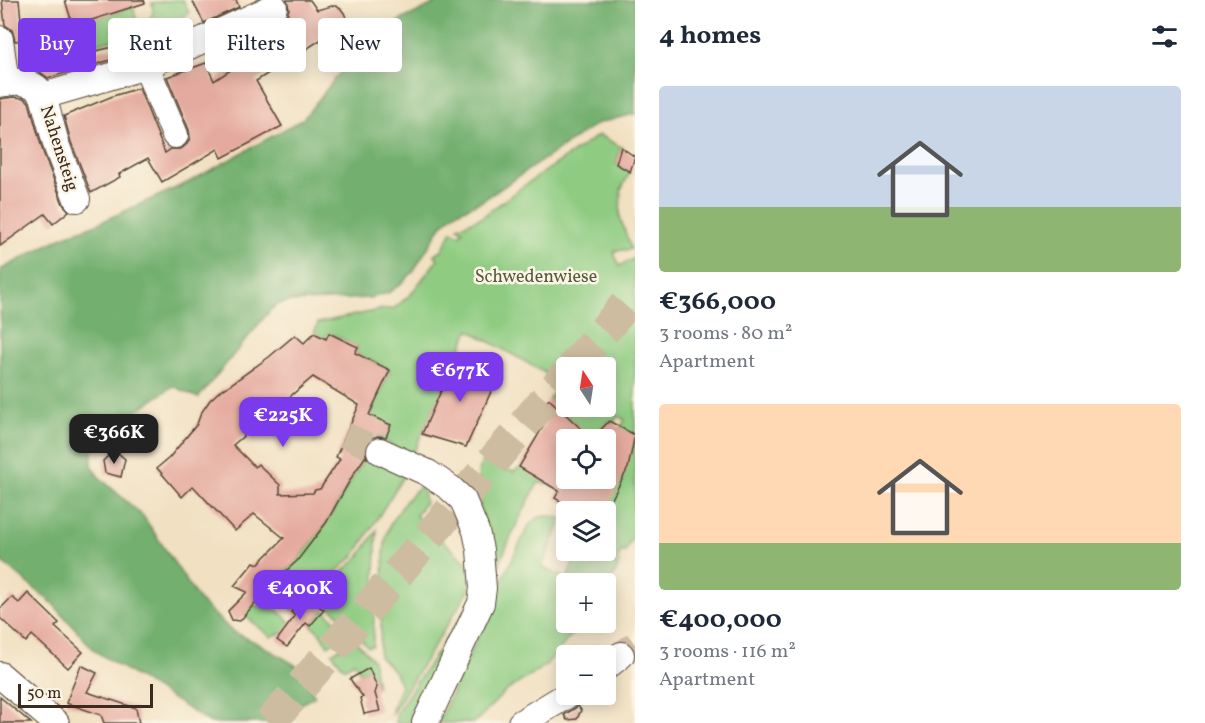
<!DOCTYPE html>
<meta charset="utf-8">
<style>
body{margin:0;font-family:Vollkorn,serif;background:#f2f2f3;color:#1f2937;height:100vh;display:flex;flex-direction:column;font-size:22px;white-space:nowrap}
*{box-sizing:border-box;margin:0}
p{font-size:20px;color:#747a83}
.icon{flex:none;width:33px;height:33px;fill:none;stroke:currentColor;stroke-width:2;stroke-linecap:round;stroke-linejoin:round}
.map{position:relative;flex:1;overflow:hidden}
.panel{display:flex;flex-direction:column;background:#fff;width:570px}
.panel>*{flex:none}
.banner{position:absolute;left:18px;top:18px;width:526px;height:54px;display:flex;gap:12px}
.needle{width:39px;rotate:348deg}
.buttons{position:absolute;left:556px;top:357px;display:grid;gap:12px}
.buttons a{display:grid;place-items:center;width:60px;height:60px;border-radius:6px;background:#fff;box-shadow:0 3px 15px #0003;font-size:30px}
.scale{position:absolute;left:18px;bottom:15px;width:135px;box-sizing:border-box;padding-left:6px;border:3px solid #3b2a1e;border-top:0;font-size:16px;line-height:21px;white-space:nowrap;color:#3b2a1e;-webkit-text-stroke:4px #fcf5e5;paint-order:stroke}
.price{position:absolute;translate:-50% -51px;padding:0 14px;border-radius:12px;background:#7c3aed;color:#fff;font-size:20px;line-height:39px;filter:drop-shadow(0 2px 3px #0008)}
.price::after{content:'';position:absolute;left:50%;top:36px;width:18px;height:14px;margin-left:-9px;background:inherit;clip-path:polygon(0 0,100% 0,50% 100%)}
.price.current{background:#222;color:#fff}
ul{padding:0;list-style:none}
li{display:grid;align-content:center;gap:12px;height:318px;padding:0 24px}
li span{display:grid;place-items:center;height:186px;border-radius:6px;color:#555}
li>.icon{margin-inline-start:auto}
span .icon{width:108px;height:108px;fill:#fffc;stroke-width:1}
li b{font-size:26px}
h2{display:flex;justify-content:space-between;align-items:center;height:72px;padding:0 24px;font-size:26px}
.tag{padding:0 21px;border-radius:6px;background:#fff;box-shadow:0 3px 15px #0003;font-size:21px;line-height:54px}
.tag.current{background:#7c3aed;color:#fff}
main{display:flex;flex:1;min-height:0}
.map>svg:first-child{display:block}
.green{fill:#8fcc82;stroke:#657b50;stroke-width:1.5;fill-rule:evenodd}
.forest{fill:#73b070;stroke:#576d47;stroke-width:1.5}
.building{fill:#e5aa9f;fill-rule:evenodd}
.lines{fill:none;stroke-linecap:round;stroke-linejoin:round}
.minor-tunnel{stroke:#cdbca0;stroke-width:26;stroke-dasharray:26 13;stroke-linecap:butt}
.major-tunnel{stroke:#cdbca0;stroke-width:33;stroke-dasharray:33 16;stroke-linecap:butt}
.minor-casing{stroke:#564536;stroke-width:28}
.minor{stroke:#fff;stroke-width:26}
.labels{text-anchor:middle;stroke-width:5;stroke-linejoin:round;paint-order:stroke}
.street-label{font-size:18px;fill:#3b2a1e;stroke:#fcf5e5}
.park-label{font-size:18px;fill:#545b3c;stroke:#fcf5e5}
</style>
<main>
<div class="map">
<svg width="635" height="723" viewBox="0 0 635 723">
<rect width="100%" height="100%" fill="#fcf5e5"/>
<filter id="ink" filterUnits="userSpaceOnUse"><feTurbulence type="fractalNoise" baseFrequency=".0167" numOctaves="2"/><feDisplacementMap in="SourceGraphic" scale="12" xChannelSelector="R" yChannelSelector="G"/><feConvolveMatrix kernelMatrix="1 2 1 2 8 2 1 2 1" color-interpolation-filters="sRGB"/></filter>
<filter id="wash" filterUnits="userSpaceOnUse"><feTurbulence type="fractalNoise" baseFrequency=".008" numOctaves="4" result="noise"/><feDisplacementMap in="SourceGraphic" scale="24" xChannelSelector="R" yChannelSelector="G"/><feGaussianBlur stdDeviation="1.35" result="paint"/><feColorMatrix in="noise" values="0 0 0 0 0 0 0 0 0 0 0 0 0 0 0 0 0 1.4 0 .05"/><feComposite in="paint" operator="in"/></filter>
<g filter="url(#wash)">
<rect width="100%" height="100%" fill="#f1e0c1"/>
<g class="green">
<path d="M173 0H183C184 4 188 9 189 13 182 17 181 21 181 28L151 36 150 30H147L146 22C153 16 154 12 152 3Z"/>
<path d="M133 7 140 33 86 46 80 23Z"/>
<path d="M599 135 623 148 620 151 616 164 630 172 621 190 620 217 631 249 628 250H616L614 253 620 266 635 258V532L625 552 622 551 616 561 619 563 616 571 606 588V584H567V622L582 623 545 666 506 691 474 723H438L480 632 489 620 488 614 502 580 528 527C538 514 547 514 562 519L542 567 567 579 577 551 606 550V512L605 511 621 427 625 420 618 416 613 423 609 421 592 439 549 399 561 382 469 330 412 456 374 436 368 421 390 370 355 353 358 347 329 333 326 339 314 333 318 323 384 309H393L411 294 438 259 434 254 442 250 452 231 459 235 463 231 458 227 482 217 522 187ZM567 368H606V406H567Z"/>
<path d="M567 440 548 484 538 483 518 521 494 575 487 548 477 486 479 470 484 457 513 472Z"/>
<path d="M365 457 406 472 355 555 293 610 279 597 269 592 277 579 297 561 326 523Z"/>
<path d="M422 486 425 502 416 516 469 565 472 583 469 590 391 715 395 700 401 685 394 671 379 656C381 631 383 606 383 581 384 557 382 535 396 514L398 513C404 502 411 493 422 486Z"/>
<path d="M377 530 376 545 373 646 368 647 354 632 356 630 351 625 316 596 359 557Z"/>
<path d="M474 597 470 613 412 723H396V715L399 709Z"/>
<path d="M243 603 277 610 290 622 297 627 271 637 233 606Z"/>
<path d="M324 610 348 633 328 646 320 633 311 625Z"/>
<path d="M354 639 373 660 377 687 369 669 360 673 354 662 344 668 332 653Z"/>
</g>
<path class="forest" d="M442 0H635V114L598 123 482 201 455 213 441 226 413 272 401 284 388 293 369 298 289 302 279 304 272 308 198 398 173 386 101 436 92 452V465L98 476 143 516 199 600 232 631 263 646 297 666 315 696 268 723H211L95 651 53 604 0 560V270L60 238 99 223 189 182 303 119 370 35Z"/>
<g id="blocks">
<g class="building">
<path d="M2 0H19L23 40 15 41 12 30 5 25Z"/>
<path d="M65 0H144L145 3 73 26Z"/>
<path d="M192 0H236L239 7 204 23Z"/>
<path d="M287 0H310L317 10 332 6H336L341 9 344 13 347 20 344 25 256 81 282 126 222 158 218 149 162 182 148 158 119 174 120 177 91 193 71 142 64 116 113 96 139 88 165 153 171 149H181L187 144 190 138 189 130 167 77 206 63 214 81 290 31 282 19 287 15 289 9Z"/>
<path d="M70 28 74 56 140 41 142 51 48 78 40 72 35 33Z"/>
<path d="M13 97 24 98 29 102 43 152 63 204 69 211 53 224 45 214 0 246V99Z"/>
<path d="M621 147 635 157 630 172 616 164Z"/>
<path d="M314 333 326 339 329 333 343 340 358 347 355 353 390 370 369 415 391 425 386 437 378 436 372 438 367 444 365 452 367 458 365 457 353 475 326 523 297 561 277 579 269 591 266 600 260 597 240 621 232 620 228 611 247 592 234 586 254 562 258 564 284 538 254 514 235 531 193 486 182 497 157 468 169 458 197 424 201 413 210 400 223 388 224 389 269 357 295 335 304 343ZM313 377 359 405 336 457 340 459 320 489 315 490 313 493 280 494V485L258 464 255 467 233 445Z"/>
<path d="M456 357 498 376 466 447 422 434Z"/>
<path d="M549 399 592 439 609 421 635 435 628 468 605 512H578L555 498 559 491 519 467 547 420 537 414ZM567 440H606V478H567Z"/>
<path d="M118 453 125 459 121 477 105 473 103 461 110 454Z"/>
<path d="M28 593 59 623 55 627 83 652 68 668 32 635 26 642 0 618V609L12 597 19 603Z"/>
<path d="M306 598 324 610 310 626 306 623 287 647 277 640 295 616 291 612Z"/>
<path d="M81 665 97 673 87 692 136 708 139 723H104L101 715 66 703Z"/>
<path d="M369 668 377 687 375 693 380 711 364 714 360 698 363 697 350 679Z"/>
<path d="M0 697 31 723H0Z"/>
<path d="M578 706 581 710 577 719 567 720 564 715Z"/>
</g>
</g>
</g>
<g filter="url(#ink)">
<use href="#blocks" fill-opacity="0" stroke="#564536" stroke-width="1.5"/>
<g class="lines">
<g class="minor-tunnel">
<path d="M345 435 380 451"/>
<path d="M621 655 635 644"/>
</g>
<g class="major-tunnel">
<path d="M572 368 635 294"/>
<path d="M270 723 567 374"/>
</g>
<g class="minor-casing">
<g id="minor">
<path d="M0 39 6 83"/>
<path d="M146 66 175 135"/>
<path d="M0 84C16 80 35 80 43 96L146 66 274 7"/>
<path d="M43 96 57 147 77 199"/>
<path d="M380 451 428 473 450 488 463 500 476 531 480 550 483 588 481 603 425 723"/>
<path d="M606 667 621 655"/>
<path d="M0 675 56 723"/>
<path d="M521 723 569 694"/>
</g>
</g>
<use href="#minor" class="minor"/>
</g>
</g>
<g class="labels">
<g class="street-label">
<text transform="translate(60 148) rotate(72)" y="6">Nahensteig</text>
</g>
<g class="park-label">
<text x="536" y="282">Schwedenwiese</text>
</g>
</g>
</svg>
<div class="buttons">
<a><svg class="needle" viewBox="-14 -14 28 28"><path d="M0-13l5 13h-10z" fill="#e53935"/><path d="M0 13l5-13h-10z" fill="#747a83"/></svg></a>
<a><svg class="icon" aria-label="locate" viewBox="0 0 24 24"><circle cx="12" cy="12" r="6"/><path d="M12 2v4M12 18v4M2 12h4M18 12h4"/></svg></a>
<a><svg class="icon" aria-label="layers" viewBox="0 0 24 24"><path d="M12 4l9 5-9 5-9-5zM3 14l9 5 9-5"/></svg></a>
<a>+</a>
<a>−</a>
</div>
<div class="scale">50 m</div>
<b class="price" style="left:460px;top:403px">€677K</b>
<b class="price" style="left:283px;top:448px">€225K</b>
<b class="price current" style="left:114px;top:465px">€366K</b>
<b class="price" style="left:300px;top:621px">€400K</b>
<div class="banner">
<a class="tag current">Buy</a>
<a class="tag">Rent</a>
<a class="tag">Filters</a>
<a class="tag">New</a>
</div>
</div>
<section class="panel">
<h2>4 homes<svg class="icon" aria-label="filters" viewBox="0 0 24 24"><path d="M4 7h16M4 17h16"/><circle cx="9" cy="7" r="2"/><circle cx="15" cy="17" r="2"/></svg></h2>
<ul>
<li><span style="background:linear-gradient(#c9d6e8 65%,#8fb573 0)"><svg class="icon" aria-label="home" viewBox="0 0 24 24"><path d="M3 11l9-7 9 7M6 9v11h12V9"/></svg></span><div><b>€366,000</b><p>3 rooms · 80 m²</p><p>Apartment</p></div></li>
<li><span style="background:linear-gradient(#ffd9b3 75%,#8fb573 0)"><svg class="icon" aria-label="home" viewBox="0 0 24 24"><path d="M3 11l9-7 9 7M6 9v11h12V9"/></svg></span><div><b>€400,000</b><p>3 rooms · 116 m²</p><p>Apartment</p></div></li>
</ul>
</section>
</main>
